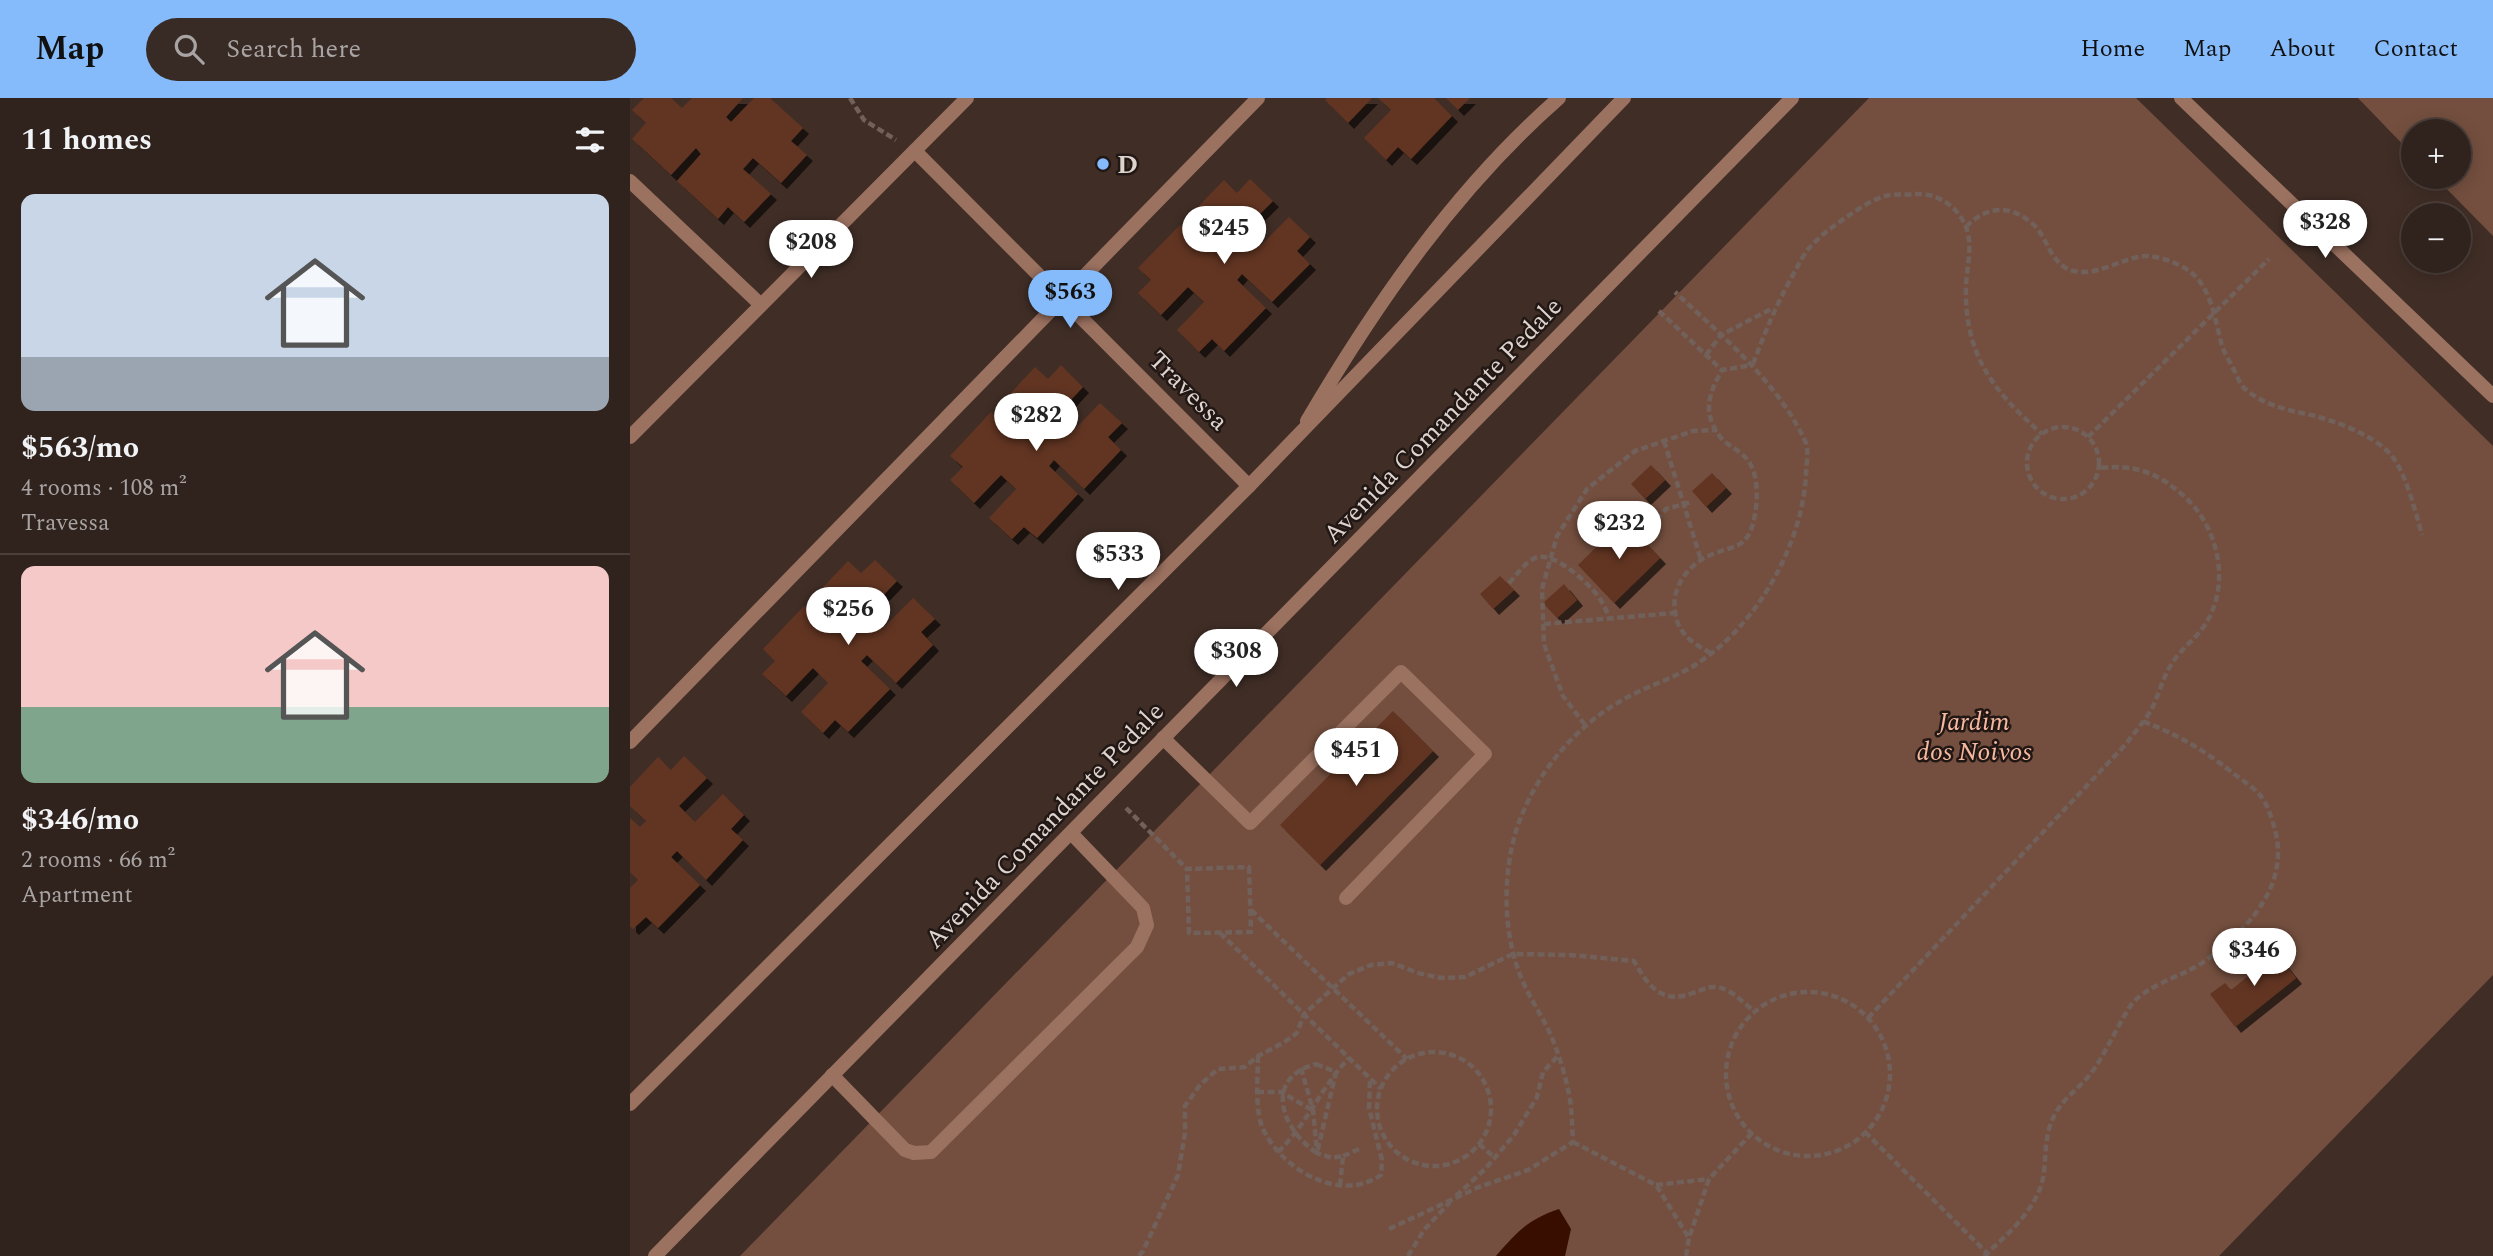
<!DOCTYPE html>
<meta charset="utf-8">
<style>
body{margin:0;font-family:Spectral,serif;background:#382a25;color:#f1f3f6;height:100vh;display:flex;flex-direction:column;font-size:26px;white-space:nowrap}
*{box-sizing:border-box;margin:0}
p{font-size:23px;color:#a8a4a3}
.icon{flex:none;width:38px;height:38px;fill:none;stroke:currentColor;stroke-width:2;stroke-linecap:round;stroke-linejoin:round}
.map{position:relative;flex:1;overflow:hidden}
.details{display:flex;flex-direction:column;background:#30221c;width:630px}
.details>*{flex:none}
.tools{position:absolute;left:1771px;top:21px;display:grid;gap:14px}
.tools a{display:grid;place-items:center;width:70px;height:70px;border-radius:50%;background:#30221c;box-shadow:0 4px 18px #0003,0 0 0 2px #4b3f3b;font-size:35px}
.price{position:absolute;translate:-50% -60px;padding:0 16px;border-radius:24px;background:#fff;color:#222;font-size:23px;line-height:46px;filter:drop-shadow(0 2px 4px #0008)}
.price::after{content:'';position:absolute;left:50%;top:42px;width:21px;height:16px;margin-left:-10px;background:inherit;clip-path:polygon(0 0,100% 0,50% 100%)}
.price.current{background:#85bbfb;color:#111}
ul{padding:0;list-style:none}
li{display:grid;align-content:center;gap:14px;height:371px;padding:0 21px}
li+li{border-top:2px solid #4b3f3b}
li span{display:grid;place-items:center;height:217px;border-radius:14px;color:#555}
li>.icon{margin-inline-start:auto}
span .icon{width:126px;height:126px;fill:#fffc;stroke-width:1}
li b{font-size:30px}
h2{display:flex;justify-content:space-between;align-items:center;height:84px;padding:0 21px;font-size:30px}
header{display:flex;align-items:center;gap:42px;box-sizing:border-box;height:98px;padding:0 35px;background:#85bbfb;color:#111}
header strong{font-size:33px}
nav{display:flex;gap:38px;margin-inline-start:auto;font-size:24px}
.search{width:490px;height:63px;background:#382a25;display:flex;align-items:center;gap:18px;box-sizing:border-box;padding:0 24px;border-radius:38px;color:#a8a4a3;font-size:26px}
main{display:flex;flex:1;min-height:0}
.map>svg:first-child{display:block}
.green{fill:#744f3f}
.water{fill:#370e00}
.building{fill:#623522;filter:url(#shadow)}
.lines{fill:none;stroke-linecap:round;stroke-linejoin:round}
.path{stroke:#71615a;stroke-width:4.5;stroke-dasharray:7 3.5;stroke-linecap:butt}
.service{stroke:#9b7160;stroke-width:14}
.minor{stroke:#9b7160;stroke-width:14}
.tertiary{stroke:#9b7160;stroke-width:14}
.poi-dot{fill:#85bbfb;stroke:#211815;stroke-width:2.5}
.labels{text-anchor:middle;stroke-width:5;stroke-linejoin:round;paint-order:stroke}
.poi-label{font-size:26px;font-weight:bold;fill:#dfd3ce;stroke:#211815;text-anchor:start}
.street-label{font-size:26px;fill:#dfd3ce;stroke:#211815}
.park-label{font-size:26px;font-style:italic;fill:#f6b89f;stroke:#211815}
</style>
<header>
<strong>Map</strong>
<div class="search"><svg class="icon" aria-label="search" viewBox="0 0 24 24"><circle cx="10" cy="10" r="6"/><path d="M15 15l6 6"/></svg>Search here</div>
<nav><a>Home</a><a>Map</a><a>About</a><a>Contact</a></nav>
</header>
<main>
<section class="details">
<h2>11 homes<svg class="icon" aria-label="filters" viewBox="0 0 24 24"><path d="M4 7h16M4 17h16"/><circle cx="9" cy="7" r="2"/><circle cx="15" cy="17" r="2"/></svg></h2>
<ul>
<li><span style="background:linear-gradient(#c9d6e8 75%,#9aa5b1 0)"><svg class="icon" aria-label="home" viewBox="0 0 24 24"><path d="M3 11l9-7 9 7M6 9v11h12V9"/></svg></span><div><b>$563/mo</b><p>4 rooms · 108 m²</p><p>Travessa</p></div></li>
<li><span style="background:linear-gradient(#f6c9c9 65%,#7fa58c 0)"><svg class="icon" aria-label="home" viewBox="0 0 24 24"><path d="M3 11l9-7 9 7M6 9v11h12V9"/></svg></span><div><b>$346/mo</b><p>2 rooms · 66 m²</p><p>Apartment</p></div></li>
</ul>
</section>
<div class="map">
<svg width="1863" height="1158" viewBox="0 0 1863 1158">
<defs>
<filter id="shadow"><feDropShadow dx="6" dy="6" stdDeviation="0" flood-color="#0009"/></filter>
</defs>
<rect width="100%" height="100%" fill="#402e26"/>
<g class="green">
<path d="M1239 0H1506L1863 348V877L1589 1158H110Z"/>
<path d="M1728 0H1863V138L1805 79H1829V33H1783V57Z"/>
</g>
<path class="water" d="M929 1111 941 1131 935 1158H866C888 1133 897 1122 929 1111Z"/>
<g class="building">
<path d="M14 0H41L52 10 62 0H113L96 19 101 24 124 0H140L173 30 161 43 177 57 151 85 123 60 113 71 141 96 114 124 98 109 88 121 47 83 71 56 66 50 41 77 2 41 16 25 2 12Z"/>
<path d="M697 0H742L718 25 695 2Z"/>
<path d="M748 0H804L822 18 781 61 768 49 756 62 734 40 761 12Z"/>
<path d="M816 0H840L828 12Z"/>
<path d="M620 81 643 103 615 131 631 147 659 119 680 139 667 153 680 166 642 204 612 176 607 182 636 210 594 253 582 241 569 254 547 232 574 204 558 189 531 217 508 195 521 182 508 170 550 127 575 152 581 145 556 121 594 82 607 95Z"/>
<path d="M431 267 453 289 426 318 443 333 470 305 492 325 478 339 491 352 454 391 424 362 419 368 448 396 407 440 394 429 382 441 359 420 386 391 371 377 344 405 320 382 333 369 320 358 361 314 387 339 393 333 368 309 405 269 418 281Z"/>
<path d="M1021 367 1035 382 1015 401 1001 386Z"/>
<path d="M1082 375 1096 390 1076 409 1062 393Z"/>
<path d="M994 422 1030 460 984 505 948 467Z"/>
<path d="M245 462 267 483 239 512 255 528 283 500 305 521 291 534 303 547 266 585 237 557 231 563 260 591 218 634 205 622 193 635 171 614 198 585 183 570 156 598 132 576 145 563 133 551 174 508 200 533 206 526 181 502 218 463 231 475Z"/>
<path d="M870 478 884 492 863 511 850 496Z"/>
<path d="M934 486 947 502 927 520 913 505Z"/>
<path d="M763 613 803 653 690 767 650 727Z"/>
<path d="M54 658 77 680 49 708 65 724 93 696 114 717 101 731 113 742 76 782 47 753 41 759 70 787 28 830 16 819 3 831 0 828V790L8 782 0 774V720L10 729 16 723 0 708V689L28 659 41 672Z"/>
<path d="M1641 849 1666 880 1605 929 1580 896 1595 885 1601 892 1632 867 1626 860Z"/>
</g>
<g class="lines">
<g class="path">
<path d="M220 0 234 22 266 42"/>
<path d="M1336 129C1357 107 1382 106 1405 128 1418 142 1419 160 1436 170 1462 184 1494 157 1518 158 1531 159 1547 165 1558 172 1582 189 1585 223 1592 248 1595 256 1600 264 1604 272 1607 278 1610 286 1614 290 1632 306 1655 312 1677 316 1703 322 1745 337 1762 358 1776 376 1786 415 1792 437"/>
<path d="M1029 213 1092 272"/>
<path d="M1076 257 1091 237 1143 210"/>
<path d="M1123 266C1135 234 1147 205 1164 175 1169 166 1174 155 1181 148 1192 136 1205 127 1218 118 1230 110 1246 99 1260 97 1269 96 1278 97 1287 96 1308 95 1328 109 1336 129 1343 148 1337 167 1336 187 1334 256 1362 292 1412 336"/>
<circle cx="1433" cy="365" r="36"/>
<path d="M1458 339 1639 161"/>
<path d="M1034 343 1071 462"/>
<path d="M1013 438 1036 411 1061 404"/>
<path d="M879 485C887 477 896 462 908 459 926 455 961 487 970 501 974 507 977 514 980 521"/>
<path d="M914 526 1045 515"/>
<path d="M1081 555C1063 546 1047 535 1045 513 1041 489 1059 465 1083 456 1099 449 1113 451 1121 432 1128 412 1131 376 1116 360 1109 352 1098 348 1091 340 1072 315 1078 297 1092 272L1122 267"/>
<path d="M955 627 933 598 914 546 912 491 927 438 957 391 1005 353 1063 333 1087 332"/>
<path d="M496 710 557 771"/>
<path d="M619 769 621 834 559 835 557 771Z"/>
<path d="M621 812 777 961"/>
<path d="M590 835 751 991"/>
<circle cx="1178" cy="976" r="82"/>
<path d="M1238 920 1497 645C1505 633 1518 620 1524 606 1530 593 1533 579 1541 567 1549 553 1563 543 1572 531 1602 491 1590 432 1556 400 1529 375 1506 366 1469 370"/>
<circle cx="804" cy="1011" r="57"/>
<path d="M628 958C628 978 624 1014 634 1033 654 1073 711 1105 751 1077L752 1062 739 1010 740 980"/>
<path d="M686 966 706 974 687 1055C651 1031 633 980 686 966Z"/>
<path d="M671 970 683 1012 687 1055 702 1060 713 1058 710 1087"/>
<path d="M627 994H651L682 1012"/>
<path d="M1235 1034 1360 1158"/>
<path d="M943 1044 1026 1087 1059 1140"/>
<path d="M849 1046 865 1060"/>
<path d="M648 1054C678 1025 691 989 719 960"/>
<path d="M713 1058 729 1051"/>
<path d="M1026 1087 1079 1081"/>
<path d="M826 1098 856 1070 884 1037 907 999 913 974 927 959"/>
<path d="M759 1131 849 1089 898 1072 943 1044C942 1028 942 1011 939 996 935 975 927 950 918 931 910 915 900 900 893 884 873 839 872 780 886 733 903 680 941 632 989 604 1013 589 1041 582 1065 567 1126 529 1172 448 1176 377 1176 367 1179 354 1176 345 1149 285 1092 238 1045 194"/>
<path d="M509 1158 513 1153 548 1077 555 1035V1008L570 987 588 971 615 969 628 958 653 945 667 935 674 916 719 876 741 867 762 865 788 875 811 880 835 879 883 856 941 857 1004 863C1018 888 1032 907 1063 895 1074 891 1083 886 1094 891 1105 895 1116 907 1125 914"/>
<path d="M778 1158 794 1132 820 1104"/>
<path d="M1056 1158 1059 1140 1079 1081 1122 1035"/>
<path d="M1354 1158C1378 1136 1410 1109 1414 1074 1416 1054 1415 1036 1424 1018 1432 1001 1451 989 1462 974 1476 954 1486 931 1499 910 1514 886 1557 878 1579 860 1621 828 1661 785 1644 728 1641 718 1636 702 1628 695 1621 687 1611 682 1603 675 1572 651 1549 637 1512 623"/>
</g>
<g class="service">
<path d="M677 323C746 206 826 90 929 0"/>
<path d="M533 640 620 725 771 574 855 656 716 800"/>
<path d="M202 977 275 1052 284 1055 301 1054 507 849 517 827 513 810 441 735"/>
</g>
<g class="minor">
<path d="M1551 0 1863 298"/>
<path d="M285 53 619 388"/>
<path d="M0 83 131 207"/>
<path d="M0 339 337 0"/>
<path d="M0 644 628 0"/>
</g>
<g class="tertiary">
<path d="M0 1006 619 388 994 0"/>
<path d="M25 1158 1162 0"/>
</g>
</g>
<circle class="poi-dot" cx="473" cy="66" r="7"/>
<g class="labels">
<g class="poi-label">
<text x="487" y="75">D</text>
</g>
<g class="street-label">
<text transform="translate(559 292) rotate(45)" y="9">Travessa</text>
<text transform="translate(812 322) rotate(-46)" y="9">Avenida Comandante Pedale</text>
<text transform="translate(414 727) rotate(-46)" y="9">Avenida Comandante Pedale</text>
</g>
<g class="park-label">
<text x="1344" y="632">Jardim<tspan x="1344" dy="30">dos Noivos</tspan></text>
</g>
</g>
</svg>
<div class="tools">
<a>+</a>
<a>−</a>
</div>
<b class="price" style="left:1695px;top:162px">$328</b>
<b class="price" style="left:594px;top:168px">$245</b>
<b class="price" style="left:181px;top:182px">$208</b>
<b class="price current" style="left:440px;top:232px">$563</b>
<b class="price" style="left:406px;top:355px">$282</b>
<b class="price" style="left:989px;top:463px">$232</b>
<b class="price" style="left:488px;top:494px">$533</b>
<b class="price" style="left:218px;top:549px">$256</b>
<b class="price" style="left:606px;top:591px">$308</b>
<b class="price" style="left:726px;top:690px">$451</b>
<b class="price" style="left:1624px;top:890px">$346</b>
</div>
</main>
